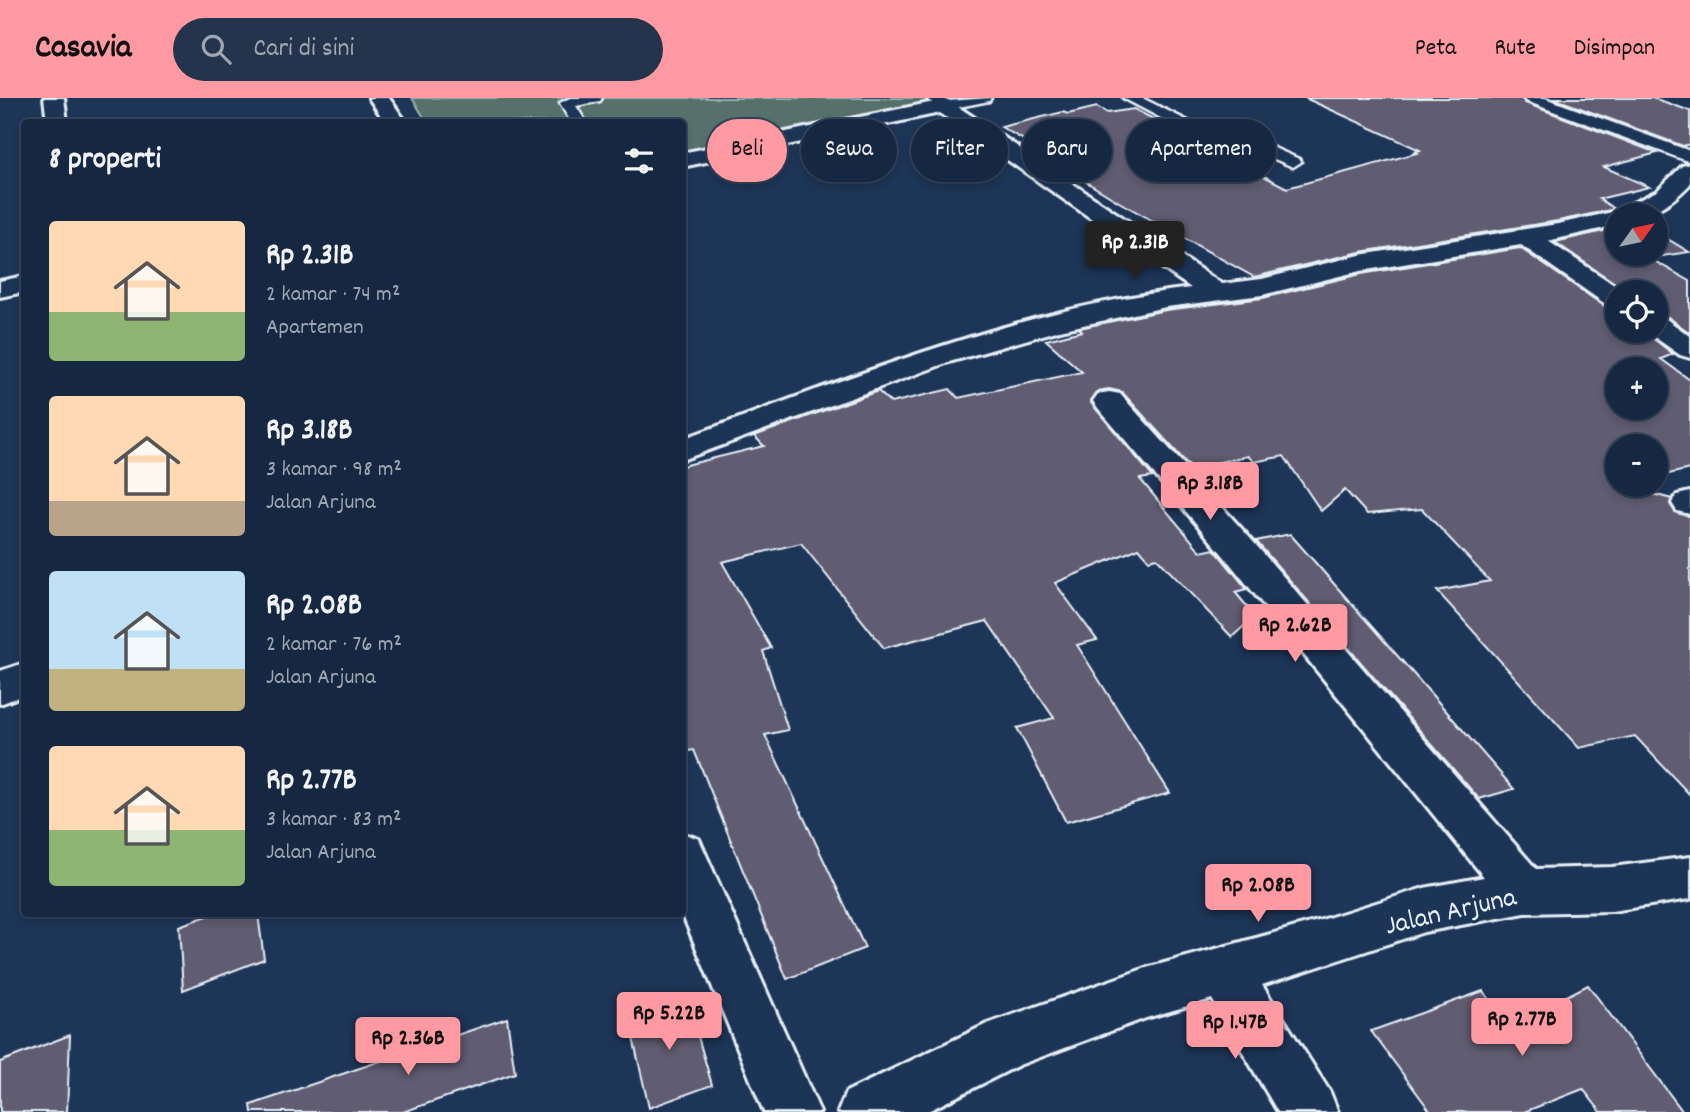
<!DOCTYPE html>
<html lang="id">
<meta charset="utf-8">
<style>
body{margin:0;font-family:Dekko,sans-serif;background:#23344c;color:#f1f3f6;height:100vh;display:flex;flex-direction:column;font-size:26px;white-space:nowrap}
*{box-sizing:border-box;margin:0}
p{font-size:23px;color:#9ea6b1}
.icon{flex:none;width:38px;height:38px;fill:none;stroke:currentColor;stroke-width:2;stroke-linecap:round;stroke-linejoin:round}
.map{position:relative;flex:1;overflow:hidden}
.side{position:absolute;left:21px;top:21px;width:665px;height:798px;display:flex;flex-direction:column;background:#162841;border-radius:7px;box-shadow:0 4px 10px #0003,0 0 0 2px #35445a}
.side>*{flex:none}
.guide{position:absolute;left:707px;top:21px;width:665px;height:63px;display:flex;gap:14px}
.needle{width:46px;rotate:57deg}
.fabs{position:absolute;left:1605px;top:105px;display:grid;gap:14px}
.fabs a{display:grid;place-items:center;width:63px;height:63px;border-radius:50%;background:#162841;box-shadow:0 4px 10px #0003,0 0 0 2px #35445a;font-size:35px}
.price{position:absolute;translate:-50% -60px;padding:0 16px;border-radius:7px;background:#ff9aa2;color:#111;font-size:23px;line-height:46px;filter:drop-shadow(0 2px 4px #0008)}
.price::after{content:'';position:absolute;left:50%;top:42px;width:21px;height:16px;margin-left:-10px;background:inherit;clip-path:polygon(0 0,100% 0,50% 100%)}
.price.selected{background:#222;color:#fff}
ul{padding:0;list-style:none}
li{display:flex;align-items:center;gap:21px;height:175px;padding:0 28px}
li span{display:grid;place-items:center;flex:none;width:196px;height:140px;border-radius:7px;color:#555}
li>.icon{margin-inline-start:auto}
span .icon{width:84px;height:84px;fill:#fffc;stroke-width:1}
li b{font-size:30px}
h2{display:flex;justify-content:space-between;align-items:center;height:84px;padding:0 28px;font-size:30px}
.chip{padding:0 24px;border-radius:32px;background:#162841;box-shadow:0 4px 10px #0003,0 0 0 2px #35445a;font-size:24px;line-height:63px}
.chip.selected{background:#ff9aa2;color:#111}
header{display:flex;align-items:center;gap:42px;box-sizing:border-box;height:98px;padding:0 35px;background:#ff9aa2;color:#111}
header strong{font-size:33px}
nav{display:flex;gap:38px;margin-inline-start:auto;font-size:24px}
.search{width:490px;height:63px;background:#23344c;display:flex;align-items:center;gap:18px;box-sizing:border-box;padding:0 24px;border-radius:38px;color:#9ea6b1;font-size:26px}
.map>svg:first-child{display:block}
.green{fill:#576f6c;stroke:#a0b0b2;stroke-width:2}
.building{fill:#605b71;stroke:#e8f1f8;stroke-width:2;fill-rule:evenodd}
.lines{fill:none;stroke-linecap:round;stroke-linejoin:round}
.lane-casing{stroke:#e8f1f8;stroke-width:5}
.street-casing{stroke:#e8f1f8;stroke-width:6}
.lane{fill:#1d3557;fill-rule:evenodd}
.street{fill:#1d3557;fill-rule:evenodd}
.labels{text-anchor:middle;stroke-width:6;stroke-linejoin:round;paint-order:stroke}
.near-street-label{font-size:28px;fill:#e8f1f8;stroke:#1d3557}
</style>
<header>
<strong>Casavia</strong>
<div class="search"><svg class="icon" aria-label="search" viewBox="0 0 24 24"><circle cx="10" cy="10" r="6"/><path d="M15 15l6 6"/></svg>Cari di sini</div>
<nav><a>Peta</a><a>Rute</a><a>Disimpan</a></nav>
</header>
<div class="map">
<svg width="1690" height="1014" viewBox="0 0 1690 1014">
<rect width="100%" height="100%" fill="#1d3557"/>
<filter id="ink" filterUnits="userSpaceOnUse"><feTurbulence type="fractalNoise" baseFrequency=".0143" numOctaves="2"/><feDisplacementMap in="SourceGraphic" scale="14" xChannelSelector="R" yChannelSelector="G"/><feConvolveMatrix kernelMatrix="1 2 1 2 8 2 1 2 1" color-interpolation-filters="sRGB"/></filter>
<g filter="url(#ink)">
<path class="green" d="M412 0H955L683 53 682 24H427Z"/>
<g class="building">
<path d="M1305 0H1521L1525 5 1657 55 1604 69 1649 89 1599 101 1615 111 1558 123 1360 154 1254 179 1119 104 1047 60 1052 58 1001 29 1063 14 1068 16 1097 9 1107 15 1134 11 1287 90 1417 55 1414 54 1420 52Z"/>
<path d="M1553 0H1652L1668 5 1690 13V46L1683 48Z"/>
<path d="M1617 130V156H1656V134L1689 154 1649 160 1690 183V235L1668 219 1656 216V194H1627L1555 144Z"/>
<path d="M1520 150 1606 209 1617 211V233H1644L1673 256 1661 261 1690 282V371L1656 379V348H1617V387H1627L1622 388 1672 401 1670 406 1675 414 1690 418V697L1635 638 1579 650 1437 493 1490 483 1422 411 1367 416 1345 392 1321 413 1284 358 1254 364 1248 358 1191 370 1122 294 1109 291 1098 293 1091 305 1153 379 1140 381 1201 454 1214 451 1221 459 1247 491 1235 494 1255 518 1232 539 1157 460 1149 462 1139 450 1055 485 1097 542 1077 547 1170 695 1066 724 1017 630 1054 620 987 523 884 550 801 445 722 464 771 550 763 553 788 632 765 637 865 850 787 881 694 652 682 654V368L764 348 754 338 878 293 891 305 950 291 958 300 1082 274 1046 242 1082 233 1079 230 1166 212 1263 200 1361 176ZM1617 271H1656V310H1617Z"/>
<path d="M1290 436 1440 606 1514 691 1479 701 1256 443Z"/>
<path d="M213 816H258L264 861 183 892 179 828Z"/>
<path d="M1588 887 1683 1014H1601L1583 991 1524 1014H1431L1371 933 1483 893 1510 927Z"/>
<path d="M686 897 712 987 649 1010 628 918Z"/>
<path d="M507 920 515 975 403 1014H252L251 1007Z"/>
<path d="M70 937 67 1014H0V964Z"/>
</g>
<g class="lines">
<g class="lane-casing">
<g id="lane">
<path d="M570 0H602L600 3 576 8 586 24H571L560 5Z"/>
<path d="M926 0H943L947 3 991 0 989 3 944 12Z"/>
<path d="M1123 0H1142L1206 32 1242 36 1299 61 1301 64 1293 69 1233 43 1197 39Z"/>
<path d="M1524 0H1545L1690 53V64L1526 3Z"/>
</g>
</g>
<g class="street-casing">
<g id="street">
<path d="M44 0H64L67 24H47Z"/>
<path d="M369 0H389L406 24H385Z"/>
<path d="M944 2 951 4 1222 186 1262 181 1360 157 1558 126 1617 113 1657 93 1682 68 1690 66V86C1666 111 1651 117 1617 117V127L1548 143 1625 194H1617V209L1607 207 1521 147 1360 173 1262 197 1166 209 1060 232 949 264 682 362V341C848 281 1015 211 1191 190L940 15 682 69V55Z"/>
<path d="M24 178V194L0 199V183Z"/>
<path d="M1656 218 1666 221 1690 238V260L1680 257 1646 233H1656Z"/>
<path d="M1109 294 1120 296 1249 439 1536 771 1612 769 1690 759V801L1612 813 1525 815 1424 834 1262 887 1330 994 1338 1014H1278L1212 901 1146 920 1019 967 926 1014H838L846 994 987 926 1146 870 1318 823 1424 790 1484 779 1223 457 1098 310 1093 303 1098 296Z"/>
<path d="M1690 394V416L1677 413 1672 405 1677 397Z"/>
<path d="M24 565V597L0 606V573Z"/>
<path d="M682 735 699 741 820 1014H764L682 815Z"/>
</g>
</g>
<use href="#lane" class="lane"/>
<use href="#street" class="street"/>
</g>
</g>
<g class="labels">
<g class="near-street-label">
<text transform="translate(1450 811) rotate(-13)" y="10">Jalan Arjuna</text>
</g>
</g>
</svg>
<div class="fabs">
<a><svg class="needle" viewBox="-14 -14 28 28"><path d="M0-13l5 13h-10z" fill="#e53935"/><path d="M0 13l5-13h-10z" fill="#9ea6b1"/></svg></a>
<a><svg class="icon" aria-label="locate" viewBox="0 0 24 24"><circle cx="12" cy="12" r="6"/><path d="M12 2v4M12 18v4M2 12h4M18 12h4"/></svg></a>
<a>+</a>
<a>−</a>
</div>
<b class="price selected" style="left:1135px;top:183px">Rp 2.31B</b>
<b class="price" style="left:1210px;top:424px">Rp 3.18B</b>
<b class="price" style="left:1295px;top:566px">Rp 2.62B</b>
<b class="price" style="left:1258px;top:826px">Rp 2.08B</b>
<b class="price" style="left:669px;top:954px">Rp 5.22B</b>
<b class="price" style="left:1522px;top:960px">Rp 2.77B</b>
<b class="price" style="left:1235px;top:963px">Rp 1.47B</b>
<b class="price" style="left:408px;top:979px">Rp 2.36B</b>
<div class="guide">
<a class="chip selected">Beli</a>
<a class="chip">Sewa</a>
<a class="chip">Filter</a>
<a class="chip">Baru</a>
<a class="chip">Apartemen</a>
</div>
<section class="side">
<h2>8 properti<svg class="icon" aria-label="filters" viewBox="0 0 24 24"><path d="M4 7h16M4 17h16"/><circle cx="9" cy="7" r="2"/><circle cx="15" cy="17" r="2"/></svg></h2>
<ul>
<li><span style="background:linear-gradient(#ffd9b3 65%,#8fb573 0)"><svg class="icon" aria-label="home" viewBox="0 0 24 24"><path d="M3 11l9-7 9 7M6 9v11h12V9"/></svg></span><div><b>Rp 2.31B</b><p>2 kamar · 74 m²</p><p>Apartemen</p></div></li>
<li><span style="background:linear-gradient(#ffd9b3 75%,#b9a48a 0)"><svg class="icon" aria-label="home" viewBox="0 0 24 24"><path d="M3 11l9-7 9 7M6 9v11h12V9"/></svg></span><div><b>Rp 3.18B</b><p>3 kamar · 98 m²</p><p>Jalan Arjuna</p></div></li>
<li><span style="background:linear-gradient(#bfe0f5 70%,#c2b280 0)"><svg class="icon" aria-label="home" viewBox="0 0 24 24"><path d="M3 11l9-7 9 7M6 9v11h12V9"/></svg></span><div><b>Rp 2.08B</b><p>2 kamar · 76 m²</p><p>Jalan Arjuna</p></div></li>
<li><span style="background:linear-gradient(#ffd9b3 60%,#8fb573 0)"><svg class="icon" aria-label="home" viewBox="0 0 24 24"><path d="M3 11l9-7 9 7M6 9v11h12V9"/></svg></span><div><b>Rp 2.77B</b><p>3 kamar · 83 m²</p><p>Jalan Arjuna</p></div></li>
</ul>
</section>
</div>
